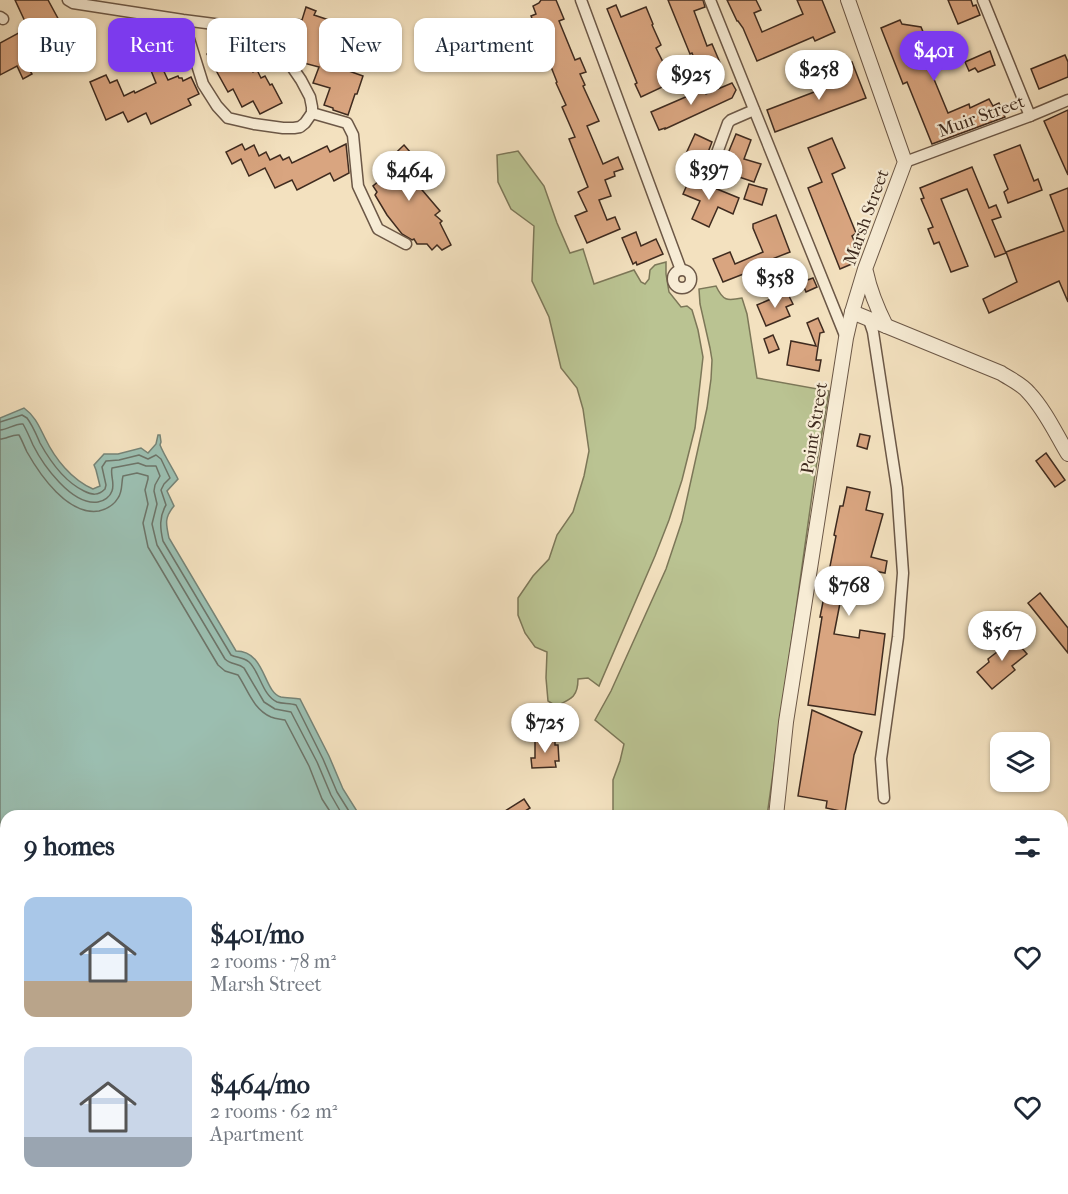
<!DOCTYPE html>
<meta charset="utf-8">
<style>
body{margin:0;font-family:"IM FELL French Canon",serif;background:#f6f6f7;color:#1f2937;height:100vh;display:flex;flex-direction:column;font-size:22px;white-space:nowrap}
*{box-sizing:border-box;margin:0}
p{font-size:20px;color:#747a83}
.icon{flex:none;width:33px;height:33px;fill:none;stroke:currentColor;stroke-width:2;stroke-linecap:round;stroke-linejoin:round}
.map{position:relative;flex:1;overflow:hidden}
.sheet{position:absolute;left:0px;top:810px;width:1068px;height:384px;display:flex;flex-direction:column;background:#fff;border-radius:18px 18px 0 0;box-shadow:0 2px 4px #0004}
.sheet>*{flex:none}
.hud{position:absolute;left:18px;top:18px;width:600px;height:54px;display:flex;gap:12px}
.fabs{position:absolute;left:990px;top:732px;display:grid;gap:12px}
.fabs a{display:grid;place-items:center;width:60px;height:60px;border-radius:12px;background:#fff;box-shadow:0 2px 4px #0004;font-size:30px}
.price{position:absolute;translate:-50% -51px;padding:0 14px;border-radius:21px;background:#fff;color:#222;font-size:20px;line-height:39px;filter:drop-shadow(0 2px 3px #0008)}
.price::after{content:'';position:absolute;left:50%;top:36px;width:18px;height:14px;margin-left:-9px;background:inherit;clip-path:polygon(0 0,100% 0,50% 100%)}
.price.on{background:#7c3aed;color:#fff}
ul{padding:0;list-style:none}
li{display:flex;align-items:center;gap:18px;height:150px;padding:0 24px}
li span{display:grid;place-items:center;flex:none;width:168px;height:120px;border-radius:12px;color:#555}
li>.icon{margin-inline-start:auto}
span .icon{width:72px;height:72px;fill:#fffc;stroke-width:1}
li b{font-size:26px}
h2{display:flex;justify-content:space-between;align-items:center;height:72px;padding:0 24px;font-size:26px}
.pill{padding:0 21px;border-radius:12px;background:#fff;box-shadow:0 2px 4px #0004;font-size:21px;line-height:54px}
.pill.on{background:#7c3aed;color:#fff}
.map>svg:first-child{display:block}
.green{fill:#bac392;stroke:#7c7758;stroke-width:1.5}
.water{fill:#9bbeb0;stroke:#768376;stroke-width:1.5}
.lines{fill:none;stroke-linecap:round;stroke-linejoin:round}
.shore{stroke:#6d7468;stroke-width:1.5}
.building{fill:#d9a580;stroke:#3f2b1f;stroke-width:1.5}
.minor-casing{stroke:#6c5847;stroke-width:13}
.tertiary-casing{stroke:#6c5847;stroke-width:16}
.minor{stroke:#f7ecd5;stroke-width:10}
.tertiary{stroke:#f7ecd5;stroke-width:14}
.labels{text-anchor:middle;stroke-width:4.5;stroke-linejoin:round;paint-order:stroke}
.street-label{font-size:18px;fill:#3f2b1f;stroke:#f7ecd5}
</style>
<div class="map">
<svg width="1068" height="1194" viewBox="0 0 1068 1194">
<rect width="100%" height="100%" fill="#f3e1bf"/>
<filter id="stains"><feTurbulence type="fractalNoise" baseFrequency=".00333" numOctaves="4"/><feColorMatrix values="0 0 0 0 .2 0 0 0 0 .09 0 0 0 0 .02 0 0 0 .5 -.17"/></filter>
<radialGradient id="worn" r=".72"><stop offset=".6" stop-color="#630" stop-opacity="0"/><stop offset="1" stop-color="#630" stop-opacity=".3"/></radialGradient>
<g class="green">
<path d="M518 151 544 186 557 223 570 253 583 249 594 284 634 270 641 282 645 284 649 279 650 270 655 265 666 262V274L669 292 681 307 687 306 692 310 698 330 703 357 695 428 682 480 669 520 655 556 599 686 588 678 578 679C578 697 571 699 556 706L548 701 546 678 547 652 535 647 525 633 518 615V598L533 576 549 559 557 535 573 512 584 476 589 451 583 409 577 388 561 368 549 317 532 281 534 226 511 209 498 182 497 155Z"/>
<path d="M716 286C723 301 727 301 742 298L747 314 757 378 829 391 815 474 767 816H613V780L620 761 624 744 595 720 611 691 666 569 682 521 707 408 711 379 712 360 710 348 700 304 699 289Z"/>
<path d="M782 1188H812L815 1194H798L795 1191 787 1194Z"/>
<path d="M883 1188H899L907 1194H879Z"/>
</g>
<g class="water">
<path d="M24 408C35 416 39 426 45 438 55 459 72 480 93 489L100 486 96 470 94 465 104 454H118L141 448 148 453 156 444 158 435H160L161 442 160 445C165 457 172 467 178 479L167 491 174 506C164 518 166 524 169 538L236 651C266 651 263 692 281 697 286 698 294 698 300 699L329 756 343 789 360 816H6V1188H578L584 1194H565L556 1189H547L548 1194H0V418Z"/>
<path d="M1068 1129V1194H1050L1054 1188H1062V1167L1064 1160 1063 1141Z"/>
</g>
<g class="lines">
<g class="shore">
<path d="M0 422 22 415 27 418C33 426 36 434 40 443 50 461 65 482 84 491 92 495 98 496 105 489L106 485 102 467 106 461 119 460 139 455 148 459 156 455 161 459 170 478 164 484 161 490 166 505C159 517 160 528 163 541L231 655C237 658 243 657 249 662 260 672 262 695 277 702 283 704 290 703 296 705L323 759 337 792 352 816"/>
<path d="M0 430C8 430 15 423 23 424 27 431 30 438 33 445 43 465 72 506 98 502 104 501 110 497 112 491 115 483 110 475 112 468L138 463 146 466H156L160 476 155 485 154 491 157 504 152 524 157 545 225 659C231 665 238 663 244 668L264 702 275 709 291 712 317 762 331 795 343 816"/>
<path d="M0 439C6 439 13 434 19 435 22 440 24 446 27 452 40 475 68 516 99 511 107 509 114 505 118 498 123 491 121 483 123 476L137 473 148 476V479L145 490 148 504 143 523 148 547 218 665 225 671 238 675C248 690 253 709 271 717 276 719 281 719 285 720L309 766 322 799 333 816"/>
</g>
</g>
<g class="building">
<path d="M15 0H48L61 24 49 30 51 34 45 37 52 51 35 59 38 64 29 69 32 74 23 79 17 66 0 75V43L28 28Z"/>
<path d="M541 0H556L564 19 559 21 575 60 580 58 586 72 580 74 585 85 583 86 599 121 587 126 603 164 618 157 623 169 614 172 615 176 605 180 611 196 599 200 607 220 615 217 620 229 587 243 575 216 587 211 578 192 588 187 569 139 575 137 562 107 566 105 556 83 557 82 531 16 536 14 533 6 539 3Z"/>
<path d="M668 0H703L705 7 694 11 707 46 712 44 721 65 700 73 692 53 690 54Z"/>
<path d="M727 0H756L761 10 754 13 762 32 803 14 797 0H822L835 32 815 41 813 37 757 61 743 28 738 21H737Z"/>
<path d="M948 0H971L973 6 976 5 980 15 958 24Z"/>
<path d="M616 5 621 17 646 7 653 24 652 25 661 45 656 48 673 82 641 97 635 84 637 83 607 9Z"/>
<path d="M306 7 316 11 314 15 335 22 328 42 345 48 340 64 347 66 346 70 363 76 357 94H355L348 115 333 110V108L324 105 330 88 313 83 319 67 300 62 305 47 291 43 296 29 293 28 297 19 302 20Z"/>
<path d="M900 20 902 24 921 27 929 46 954 35 964 59 931 72 948 113 969 104 970 108 989 99 993 106 999 103 1005 117 932 144 907 82 903 84 881 28Z"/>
<path d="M152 23 159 39 172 33 175 38 177 37 183 50 155 63 148 45 141 48 134 31Z"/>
<path d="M232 42 240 59 245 56 253 72 257 70 261 78 265 76 270 85 272 84 282 103 260 114 253 101 242 107 233 89 228 92 207 54Z"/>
<path d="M990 51 995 65 978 72 975 68 969 71 965 62Z"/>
<path d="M1065 55 1068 62V77L1039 89 1031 69Z"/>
<path d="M852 62 866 98 775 132 767 110 843 81 838 68Z"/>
<path d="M160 63 168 80 178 76 179 78H182L183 81 191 77 199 94 188 99 191 105 151 124 146 113 128 122 123 112 106 120 90 82 106 75 110 83 117 80 124 96 134 91 135 93 156 83 150 68Z"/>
<path d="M732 83 736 90 732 98 665 129V128L659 130 651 112 704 89 706 94Z"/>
<path d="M1068 110V175L1044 121Z"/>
<path d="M695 134 712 142 705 160 696 156 694 161 684 158Z"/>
<path d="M736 134 751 140 744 159 761 164 754 182 736 176V175L722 168Z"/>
<path d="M832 138 845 168 832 174 856 233 852 236 858 249 849 252 854 263 840 269 808 188 822 182 808 148Z"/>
<path d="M242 144 245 150 254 145 259 156 266 152 270 160 280 155 283 160 289 157 292 163 327 146 330 152 346 144 349 173 334 181 330 173 297 190 292 180 275 188 265 168 249 176 241 159 232 164 226 152Z"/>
<path d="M404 145 417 160 412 164 422 179 417 184 440 211 435 215 442 221 440 223 451 245 442 250 437 245 432 250 427 244H417L414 239 412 240 402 234 387 215 375 195 377 192 373 186 380 180 377 171Z"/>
<path d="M1020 145 1034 181 1038 179 1042 190 1008 203 1004 192 1008 189 994 155Z"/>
<path d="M972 167 989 208 996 205 1001 217 992 220 1006 253 995 257 967 189 941 199 968 266 951 272 939 242 934 244 928 229 933 227 921 199 924 198 920 188Z"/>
<path d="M690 178 739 198 733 214 718 207 709 227 692 219 700 201 683 194Z"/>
<path d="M749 184 767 189 762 205 744 199Z"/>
<path d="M1068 188V302L1059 281 989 313 983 299 1017 282 1006 252 1064 231 1050 195Z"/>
<path d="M776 215 790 252 757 265 763 279 751 285 746 273 723 282 713 259 730 252 735 264 763 252 753 228V224Z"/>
<path d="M636 232 641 246 656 239 663 254 637 265 636 262 633 264 622 238Z"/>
<path d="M813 278 817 287 806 292 802 282Z"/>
<path d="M787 292 793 304 786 307 790 316 766 326 757 305Z"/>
<path d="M818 318 824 332 820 333 816 360H821L819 371 787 365 791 341 816 346 807 323Z"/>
<path d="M773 335 779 349 769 353 764 339Z"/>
<path d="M860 434 870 436 867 449 857 446Z"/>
<path d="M1046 453 1065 480 1055 487 1036 461Z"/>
<path d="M847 487 870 492 866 510 883 514 871 557 887 561 885 573 855 567 848 600 841 598 834 634 859 638 860 630 885 634 875 715 808 705 822 617H820L836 536 834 535 840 506H843Z"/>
<path d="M1040 593 1068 628V653L1028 603Z"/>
<path d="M1009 633 1027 654 1012 666 1015 670 992 689 977 672 989 662 988 659 1006 645 1001 639Z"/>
<path d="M812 710 862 732 854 755 845 812 826 808 827 801 798 796Z"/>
<path d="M555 739V745H558L559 761H555L556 767 532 768 531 758H535V740Z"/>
<path d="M524 799 530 808 525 811 527 816H497Z"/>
</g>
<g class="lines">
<g class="minor-casing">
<g id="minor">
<path d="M68 0 73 3 183 20 222 25 261 34 271 40 286 58 301 80 310 97 312 107V113L305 123 300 127 294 128H283L254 124 228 118 217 106 203 84 183 20"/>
<path d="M581 0 681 270"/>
<path d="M710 0 846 338"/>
<path d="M983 0 1030 116"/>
<path d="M0 17 3 19"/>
<path d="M312 113 347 123 353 135 358 186 378 229 406 244"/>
<path d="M905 162 1030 116 1068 100"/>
<path d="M710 172 728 123 731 120 754 110"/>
<circle cx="682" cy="279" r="9"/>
<path d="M869 320 873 332 897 488 903 573 898 637 881 759 884 798"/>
</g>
</g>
<g class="tertiary-casing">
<g id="tertiary">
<path d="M866 272C870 291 877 308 886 326"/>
<path d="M852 312 1001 373C1010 379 1022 384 1029 393 1045 410 1056 434 1068 454"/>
<path d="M776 816 786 722 846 338 852 312 865 269 905 162 848 0"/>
<path d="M1062 873 1068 859"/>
<path d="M834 1188 836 1194"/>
<path d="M937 1194 939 1188"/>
</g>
</g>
<use href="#minor" class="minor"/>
<use href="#tertiary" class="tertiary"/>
</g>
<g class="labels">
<g class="street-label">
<text transform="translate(981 116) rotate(-20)" y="6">Muir Street</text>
<text transform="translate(866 217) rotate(-70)" y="6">Marsh Street</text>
<text transform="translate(814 428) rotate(-81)" y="6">Point Street</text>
</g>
</g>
<rect width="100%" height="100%" filter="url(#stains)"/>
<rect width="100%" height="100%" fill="url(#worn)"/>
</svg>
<div class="fabs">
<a><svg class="icon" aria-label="layers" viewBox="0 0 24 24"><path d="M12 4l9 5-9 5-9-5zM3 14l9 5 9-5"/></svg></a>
</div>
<b class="price on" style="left:934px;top:82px">$401</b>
<b class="price" style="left:819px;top:101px">$258</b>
<b class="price" style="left:691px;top:106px">$925</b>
<b class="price" style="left:709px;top:201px">$397</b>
<b class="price" style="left:409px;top:202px">$464</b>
<b class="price" style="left:775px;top:309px">$358</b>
<b class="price" style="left:849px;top:617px">$768</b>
<b class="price" style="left:1002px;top:662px">$567</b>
<b class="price" style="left:545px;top:754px">$725</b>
<div class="hud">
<a class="pill">Buy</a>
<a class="pill on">Rent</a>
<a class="pill">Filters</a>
<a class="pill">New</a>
<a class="pill">Apartment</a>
</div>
<section class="sheet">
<h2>9 homes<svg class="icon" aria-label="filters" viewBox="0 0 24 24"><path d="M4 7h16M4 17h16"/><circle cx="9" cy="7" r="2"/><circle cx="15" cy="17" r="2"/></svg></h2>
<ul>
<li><span style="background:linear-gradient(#a9c7e8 70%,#b9a48a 0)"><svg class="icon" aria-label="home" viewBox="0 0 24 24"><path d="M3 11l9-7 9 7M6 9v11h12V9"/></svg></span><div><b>$401/mo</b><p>2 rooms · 78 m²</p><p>Marsh Street</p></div><svg class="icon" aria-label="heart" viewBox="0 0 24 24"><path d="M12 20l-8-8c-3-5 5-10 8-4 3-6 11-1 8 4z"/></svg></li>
<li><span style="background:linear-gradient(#c9d6e8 75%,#9aa5b1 0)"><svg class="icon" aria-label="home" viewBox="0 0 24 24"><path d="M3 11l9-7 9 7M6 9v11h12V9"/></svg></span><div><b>$464/mo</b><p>2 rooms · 62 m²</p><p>Apartment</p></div><svg class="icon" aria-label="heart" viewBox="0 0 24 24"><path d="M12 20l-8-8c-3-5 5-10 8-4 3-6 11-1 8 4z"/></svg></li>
</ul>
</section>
</div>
